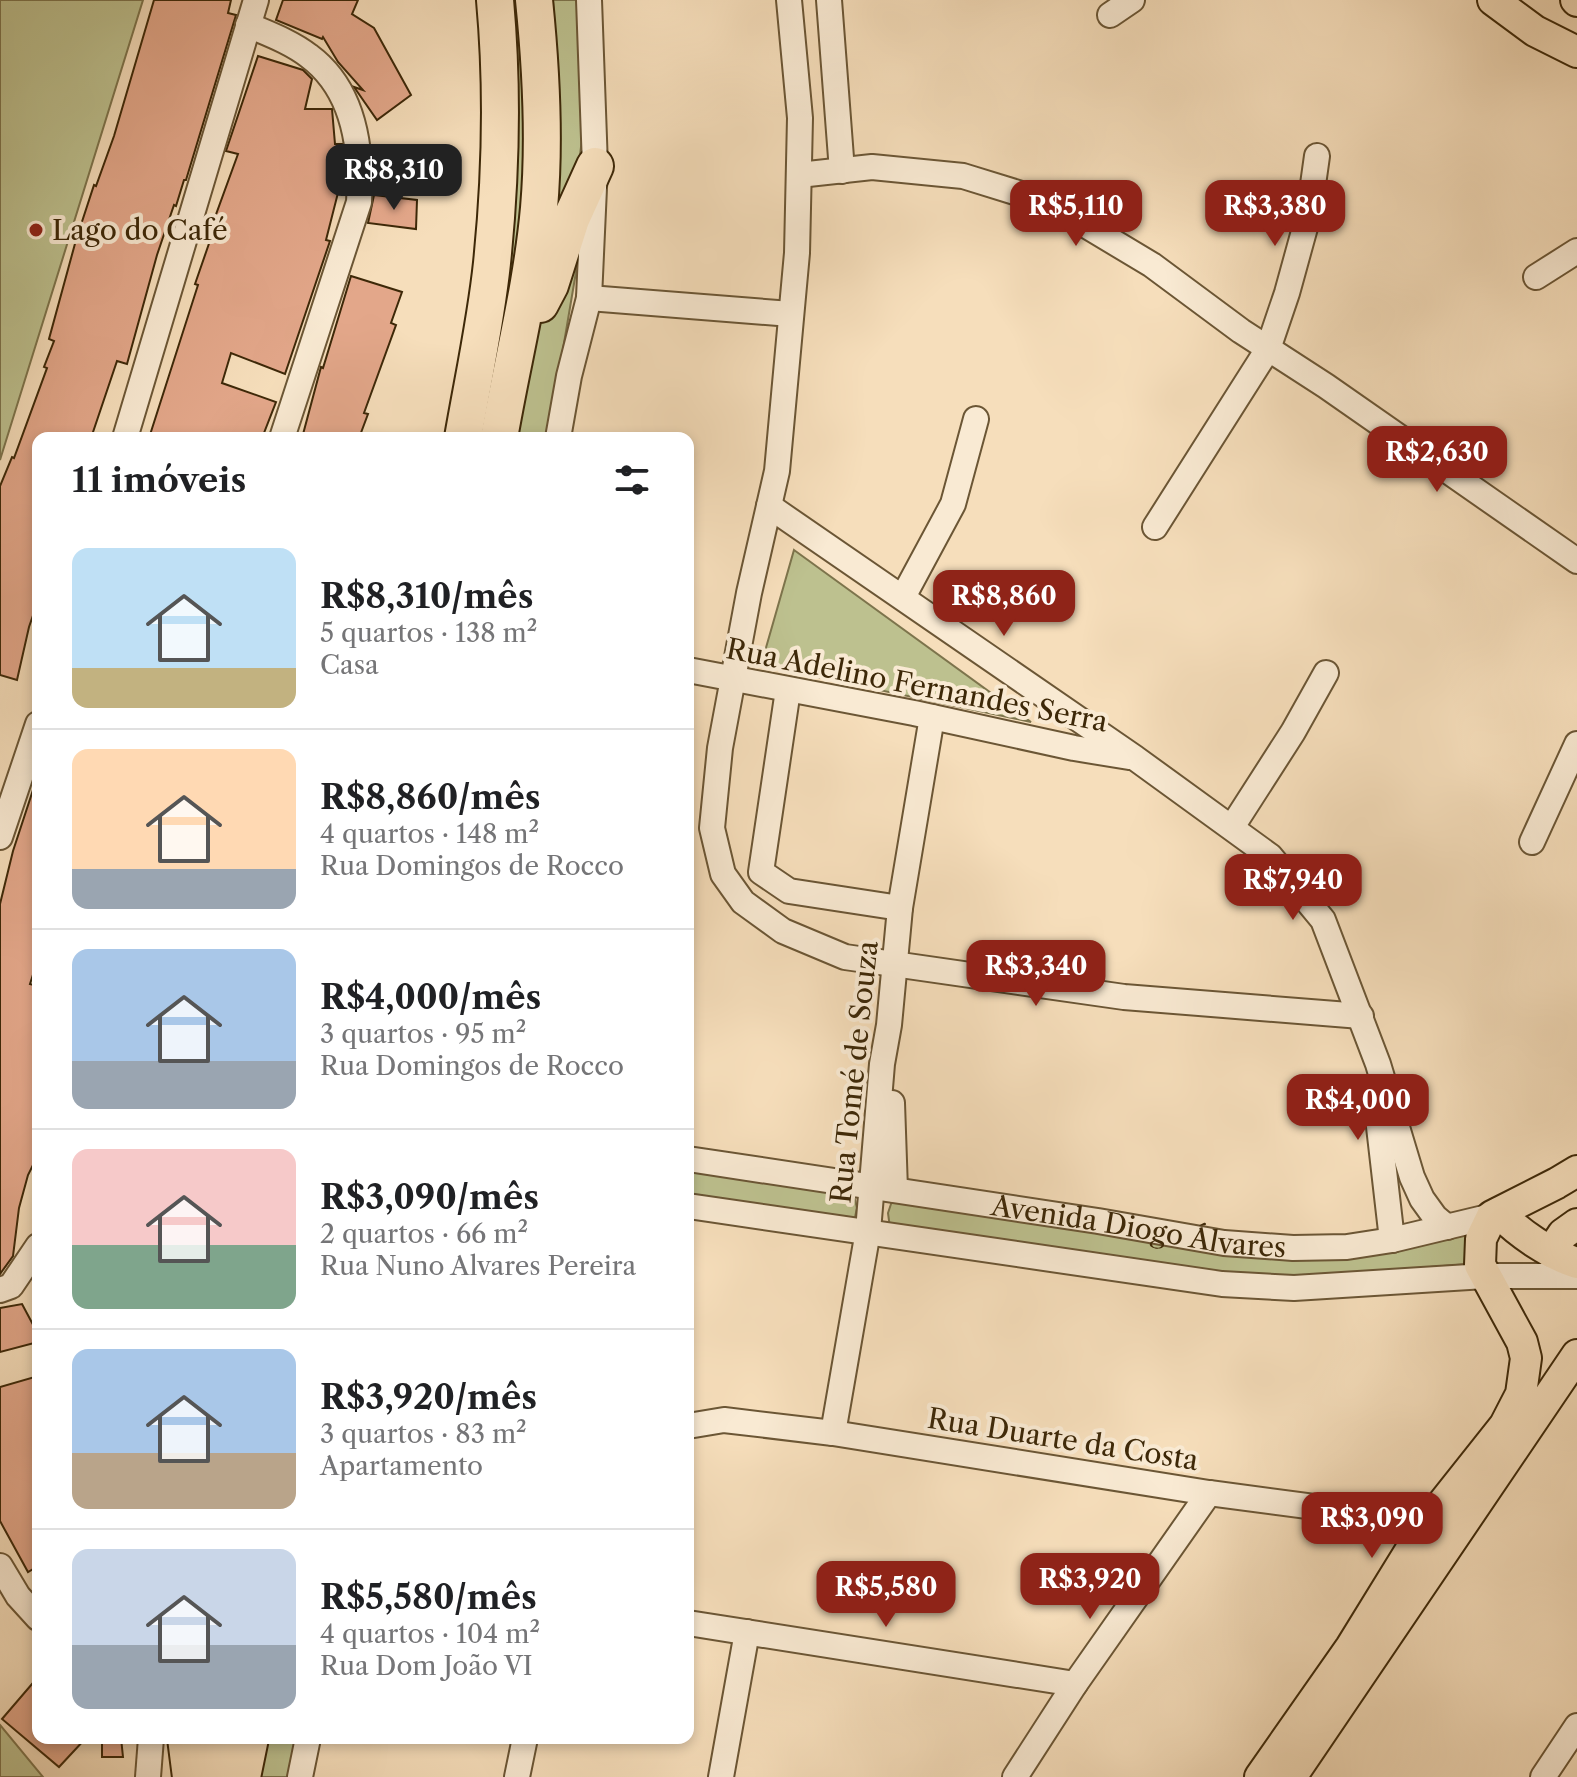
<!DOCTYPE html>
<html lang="pt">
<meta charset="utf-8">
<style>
body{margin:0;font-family:"Libre Caslon Text",serif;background:#f2f2f2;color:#202124;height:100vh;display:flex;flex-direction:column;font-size:30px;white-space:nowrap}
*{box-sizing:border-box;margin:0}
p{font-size:26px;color:#757577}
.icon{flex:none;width:44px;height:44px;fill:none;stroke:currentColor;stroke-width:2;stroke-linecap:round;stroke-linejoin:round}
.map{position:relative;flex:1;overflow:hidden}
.panel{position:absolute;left:32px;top:432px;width:662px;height:1312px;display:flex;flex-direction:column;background:#fff;border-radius:16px;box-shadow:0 4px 12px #0003}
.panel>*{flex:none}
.price{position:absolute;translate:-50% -68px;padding:0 18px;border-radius:16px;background:#8f2418;color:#fff;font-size:26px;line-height:52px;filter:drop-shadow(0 2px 4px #0008)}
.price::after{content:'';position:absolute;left:50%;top:48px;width:24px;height:18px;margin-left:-12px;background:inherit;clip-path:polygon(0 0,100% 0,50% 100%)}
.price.current{background:#222;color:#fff}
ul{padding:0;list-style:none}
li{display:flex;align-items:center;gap:24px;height:200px;padding:0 40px}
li+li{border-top:2px solid #e0e0e0}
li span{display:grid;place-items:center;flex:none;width:224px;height:160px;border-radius:16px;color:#555}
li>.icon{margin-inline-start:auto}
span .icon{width:96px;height:96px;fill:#fffc;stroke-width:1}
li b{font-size:34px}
h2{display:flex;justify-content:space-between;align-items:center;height:96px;padding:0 40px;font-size:34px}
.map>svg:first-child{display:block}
.green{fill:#bdc18f;stroke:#7d744c;stroke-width:2}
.building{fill:#e3a78a;stroke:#3d2808;stroke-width:2}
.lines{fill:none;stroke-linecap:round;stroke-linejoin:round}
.minor-casing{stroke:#6b5635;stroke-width:28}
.major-casing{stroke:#3d2808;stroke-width:34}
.highway-casing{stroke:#3d2808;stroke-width:40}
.minor{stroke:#f9ead3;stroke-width:24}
.major{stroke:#f6debb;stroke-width:30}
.highway{stroke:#f6debb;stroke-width:36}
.poi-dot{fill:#8f2418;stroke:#f9ead3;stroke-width:3}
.labels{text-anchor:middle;stroke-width:8;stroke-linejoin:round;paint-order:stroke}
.poi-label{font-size:28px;fill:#3d2808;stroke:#f9ead3;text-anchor:start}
.street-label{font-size:28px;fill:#3d2808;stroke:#f9ead3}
</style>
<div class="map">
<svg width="1577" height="1777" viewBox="0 0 1577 1777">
<rect width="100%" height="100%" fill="#f6debb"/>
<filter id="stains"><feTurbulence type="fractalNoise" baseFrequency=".0025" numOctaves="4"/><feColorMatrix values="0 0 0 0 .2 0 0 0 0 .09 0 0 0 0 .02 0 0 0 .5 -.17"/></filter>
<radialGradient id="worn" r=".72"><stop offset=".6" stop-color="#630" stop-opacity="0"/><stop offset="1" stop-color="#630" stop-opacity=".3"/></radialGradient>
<g class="green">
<path d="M0 0H143L0 460Z"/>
<path d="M506 0H521L526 197 490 438H475Z"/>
<path d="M553 0H577C584 67 591 136 569 201L550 212 559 121Z"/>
<path d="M577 266 548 438H515L531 345 548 303 567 269Z"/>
<path d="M794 550 1031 722 761 665Z"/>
<path d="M688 1170 853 1192 857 1208 854 1222 688 1197Z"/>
<path d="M892 1201 1362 1255 1467 1235 1469 1264 1325 1275 1234 1276 890 1228 888 1213Z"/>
<path d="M0 1725 43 1777H0Z"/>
<path d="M261 1738H296L288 1777H253Z"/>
</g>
<g class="building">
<path d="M154 0H231L228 13 236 15 186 180H184L176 206 174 205 157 255 127 364 117 361 91 438H38V601L29 627 17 680 0 675V486L12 457 14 458 47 368 44 367 54 341 49 339 76 240 94 185 96 186 114 136Z"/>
<path d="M283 0H358L352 14 374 28 411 95 377 120 354 87 363 90 338 62 323 37 322 39 276 20Z"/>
<path d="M258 56 303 70 312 79 305 109H332L335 144H342V148L338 180 341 181 326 240 330 241 285 374 231 353 222 383 276 402 262 438H149L198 285 195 284 213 232 210 231 238 154 226 151Z"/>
<path d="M374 195 417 200 416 229 368 223Z"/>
<path d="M351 276 402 292 391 323 396 325 364 413 368 414 359 438H302L321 367 323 368Z"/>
<path d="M34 787 38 788V959L30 984 38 986V1155L28 1175 19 1208 13 1256 0 1274V904L13 851Z"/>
<path d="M22 1304 38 1334V1342L0 1352V1308Z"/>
<path d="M38 1376V1566L28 1572 0 1521V1387Z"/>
<path d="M38 1677V1738H86L59 1767 2 1719Z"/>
<path d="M102 1738H121L123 1757H102Z"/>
</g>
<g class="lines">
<g class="minor-casing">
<g id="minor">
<path d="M789 0 800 118 797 253 777 471 749 593 720 748 712 828 723 874 743 902 783 931 845 957 1124 997 1361 1016"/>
<path d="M829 0 842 171"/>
<path d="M1110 15 1132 0"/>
<path d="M248 25C269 34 291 42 309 56 355 90 362 150 359 202L282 438"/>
<path d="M799 175 872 167 963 176 1047 202 1152 265 1241 331 1326 386 1577 561"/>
<path d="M1536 277 1577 251"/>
<path d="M589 298 791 314"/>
<path d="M125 438 256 0"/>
<path d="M558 438 569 376 589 298 595 166 589 0"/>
<path d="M769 506 1135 758 1270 856 1323 920 1378 1064 1412 1177 1422 1199 1435 1217 1447 1227"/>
<path d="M1155 527 1268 349 1287 293 1309 213 1317 156"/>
<path d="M903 597 953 504 976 419"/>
<path d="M688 670 914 713 1074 748 1129 757"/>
<path d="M788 690 761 872 789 891 900 908"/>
<path d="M1232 827 1293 732 1326 673"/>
<path d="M0 837 38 724"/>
<path d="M1532 842 1577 744"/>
<path d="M1375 1092 1392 1240"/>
<path d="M892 1103 895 1190"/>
<path id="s1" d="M688 1159 1098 1221 1224 1243 1293 1248 1347 1247 1392 1240 1492 1216"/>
<path d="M688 1206 1222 1284 1294 1288 1485 1276H1577"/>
<path d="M0 1290 11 1286 38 1246"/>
<path d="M688 1426 724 1420 833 1433 1209 1493 1428 1522"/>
<path d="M833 1433 868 1231 882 1064 889 1025 900 908 932 717"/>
<path d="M0 1566 18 1596 38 1618"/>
<path d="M688 1623 1075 1684"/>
<path d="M148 1777 151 1738"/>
<path d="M300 1777 308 1738"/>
<path d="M517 1777 525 1738"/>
<path d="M721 1777 747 1632"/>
<path d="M1015 1777 1075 1684 1209 1493"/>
<path d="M1543 1777 1577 1726"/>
</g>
</g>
<g class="major-casing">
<g id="major">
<path d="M1493 0 1535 31 1577 52"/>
<path d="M1576 0 1577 1"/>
<path d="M1499 1213C1520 1234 1549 1254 1577 1263"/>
<path d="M1551 1252 1563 1234 1577 1224"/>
<path d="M1260 1777 1351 1647 1428 1522 1505 1425 1521 1394 1526 1358 1522 1342 1480 1265 1481 1239 1492 1216 1557 1183 1577 1171"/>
<path d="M1291 1777 1577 1355"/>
</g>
</g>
<g class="highway-casing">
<g id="highway">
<path d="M540 304 550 285 571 219 595 166"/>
<path d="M463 438C473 380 486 321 492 263 501 175 503 88 495 0"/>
<path d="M499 438C512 362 532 286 539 208 545 140 541 68 534 0"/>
<path d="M186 1738 191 1777"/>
<path d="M210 1777 218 1738"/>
<path d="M242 1777 250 1738"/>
</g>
</g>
<use href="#minor" class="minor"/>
<use href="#major" class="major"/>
<use href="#highway" class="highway"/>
</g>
<circle class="poi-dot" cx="36" cy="230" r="8"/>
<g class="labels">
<g class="poi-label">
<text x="52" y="240">Lago do Café</text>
</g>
<g class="street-label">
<text transform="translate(917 685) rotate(11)" y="10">Rua Adelino Fernandes Serra</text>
<text transform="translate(854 1072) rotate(-84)" y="10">Rua Tomé de Souza</text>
<text dy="10" stroke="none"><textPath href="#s1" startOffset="456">Avenida Diogo Álvares</textPath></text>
<text transform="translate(1063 1439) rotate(9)" y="10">Rua Duarte da Costa</text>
</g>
</g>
<rect width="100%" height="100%" filter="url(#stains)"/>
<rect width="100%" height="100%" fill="url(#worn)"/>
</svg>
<b class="price current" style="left:394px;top:212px">R$8,310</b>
<b class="price" style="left:1076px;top:248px">R$5,110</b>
<b class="price" style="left:1275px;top:248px">R$3,380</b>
<b class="price" style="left:1437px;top:494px">R$2,630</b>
<b class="price" style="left:1004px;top:638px">R$8,860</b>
<b class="price" style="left:1293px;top:922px">R$7,940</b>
<b class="price" style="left:1036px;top:1008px">R$3,340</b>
<b class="price" style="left:1358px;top:1142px">R$4,000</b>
<b class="price" style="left:1372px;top:1560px">R$3,090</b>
<b class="price" style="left:1090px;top:1621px">R$3,920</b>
<b class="price" style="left:886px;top:1629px">R$5,580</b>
<section class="panel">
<h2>11 imóveis<svg class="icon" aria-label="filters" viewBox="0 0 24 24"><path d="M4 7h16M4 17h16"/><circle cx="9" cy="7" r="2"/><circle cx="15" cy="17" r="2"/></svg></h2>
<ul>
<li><span style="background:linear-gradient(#bfe0f5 75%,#c2b280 0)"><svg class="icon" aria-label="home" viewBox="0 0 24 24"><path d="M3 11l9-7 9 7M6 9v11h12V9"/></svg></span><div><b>R$8,310/mês</b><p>5 quartos · 138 m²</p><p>Casa</p></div></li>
<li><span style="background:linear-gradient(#ffd9b3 75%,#9aa5b1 0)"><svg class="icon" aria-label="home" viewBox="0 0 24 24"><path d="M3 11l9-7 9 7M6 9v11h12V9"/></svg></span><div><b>R$8,860/mês</b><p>4 quartos · 148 m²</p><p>Rua Domingos de Rocco</p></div></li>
<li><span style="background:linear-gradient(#a9c7e8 70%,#9aa5b1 0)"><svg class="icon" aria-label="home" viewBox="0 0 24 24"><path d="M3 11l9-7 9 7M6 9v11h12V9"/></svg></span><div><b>R$4,000/mês</b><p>3 quartos · 95 m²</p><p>Rua Domingos de Rocco</p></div></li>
<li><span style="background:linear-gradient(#f6c9c9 60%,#7fa58c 0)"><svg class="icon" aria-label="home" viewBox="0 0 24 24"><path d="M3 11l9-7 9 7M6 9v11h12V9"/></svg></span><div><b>R$3,090/mês</b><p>2 quartos · 66 m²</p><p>Rua Nuno Alvares Pereira</p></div></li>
<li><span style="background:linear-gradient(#a9c7e8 65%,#b9a48a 0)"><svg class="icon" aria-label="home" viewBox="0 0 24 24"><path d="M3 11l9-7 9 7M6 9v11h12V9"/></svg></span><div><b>R$3,920/mês</b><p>3 quartos · 83 m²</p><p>Apartamento</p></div></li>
<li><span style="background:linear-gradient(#c9d6e8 60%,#9aa5b1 0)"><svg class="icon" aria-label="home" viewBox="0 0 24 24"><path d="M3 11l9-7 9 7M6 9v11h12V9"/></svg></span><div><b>R$5,580/mês</b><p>4 quartos · 104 m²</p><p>Rua Dom João VI</p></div></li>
</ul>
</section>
</div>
